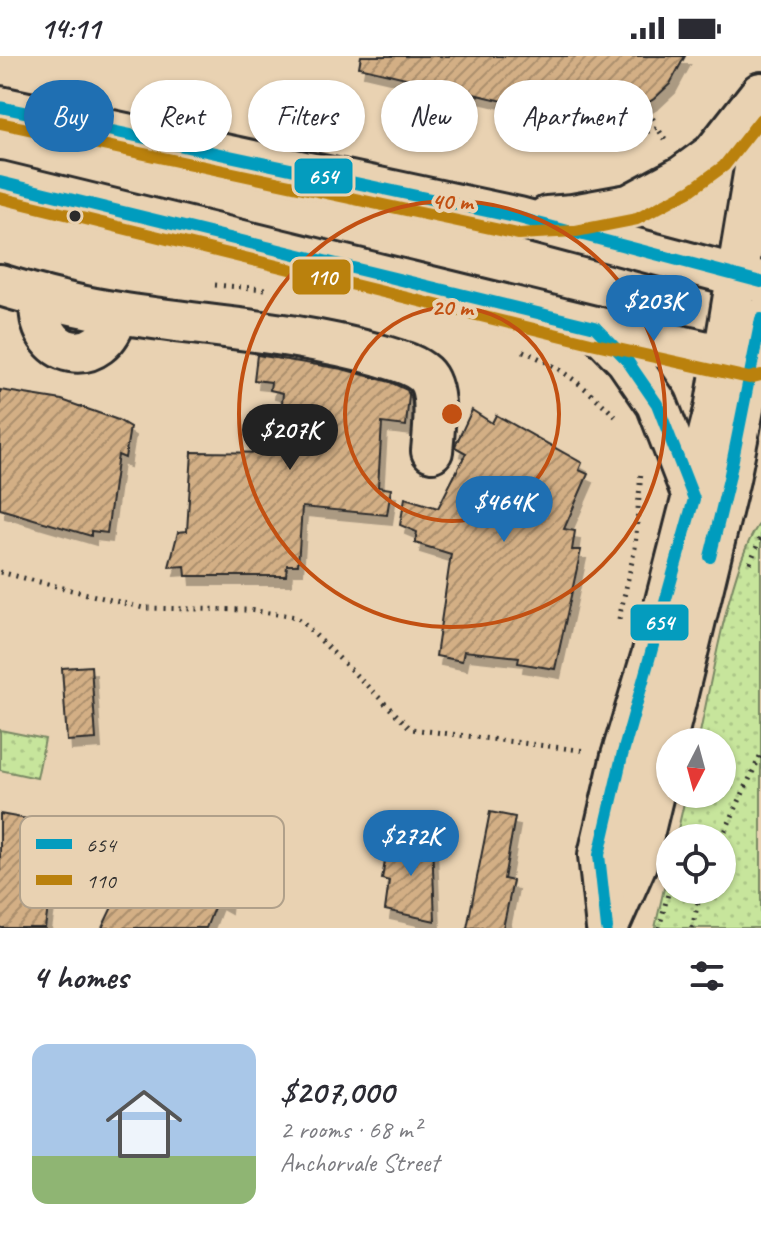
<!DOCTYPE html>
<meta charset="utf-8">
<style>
body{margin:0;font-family:Caveat,sans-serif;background:#f7f7f7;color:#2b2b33;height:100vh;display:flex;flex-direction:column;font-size:30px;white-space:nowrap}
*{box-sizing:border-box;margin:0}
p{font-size:26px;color:#7c7c81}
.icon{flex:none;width:44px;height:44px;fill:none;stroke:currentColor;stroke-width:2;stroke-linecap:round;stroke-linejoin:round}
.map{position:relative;height:872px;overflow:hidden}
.side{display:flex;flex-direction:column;background:#fff;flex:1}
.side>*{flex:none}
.banner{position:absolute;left:24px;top:24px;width:714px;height:72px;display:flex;gap:16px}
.needle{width:52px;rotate:186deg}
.tools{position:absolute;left:656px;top:672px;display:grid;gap:16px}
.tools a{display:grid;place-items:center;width:80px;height:80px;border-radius:50%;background:#fff;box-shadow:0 2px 6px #0004;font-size:40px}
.price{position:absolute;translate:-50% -68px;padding:0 18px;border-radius:28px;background:#1f6fb2;color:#fff;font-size:26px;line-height:52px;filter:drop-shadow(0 2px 4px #0008)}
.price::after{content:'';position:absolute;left:50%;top:48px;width:24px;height:18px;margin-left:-12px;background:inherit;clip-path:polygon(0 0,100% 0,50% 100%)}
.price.on{background:#222;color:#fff}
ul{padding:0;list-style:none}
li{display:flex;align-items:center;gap:24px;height:200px;padding:0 32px}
li span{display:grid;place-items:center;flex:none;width:224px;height:160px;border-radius:16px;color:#555}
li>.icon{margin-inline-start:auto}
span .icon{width:96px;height:96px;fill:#fffc;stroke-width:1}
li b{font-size:34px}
h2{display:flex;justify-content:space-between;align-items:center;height:96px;padding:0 32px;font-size:34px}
.chip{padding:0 28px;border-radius:36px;background:#fff;box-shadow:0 2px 6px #0004;font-size:28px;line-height:72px}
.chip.on{background:#1f6fb2;color:#fff}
.status{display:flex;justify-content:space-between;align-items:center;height:56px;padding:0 40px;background:#fff;direction:ltr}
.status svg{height:22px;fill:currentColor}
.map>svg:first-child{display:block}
.park{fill:url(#park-dots);stroke:#798864;stroke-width:2}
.building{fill:url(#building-hatch);stroke:#2b2b2b;stroke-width:2;filter:url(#shadow)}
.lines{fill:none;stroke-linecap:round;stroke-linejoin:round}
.minor-casing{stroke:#2b2b2b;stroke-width:46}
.path{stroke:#2b2b2b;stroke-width:5;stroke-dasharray:2 6;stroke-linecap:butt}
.minor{stroke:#e9d2b2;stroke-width:40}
.bus-1-casing{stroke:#e9d2b2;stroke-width:18}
.bus-2-casing{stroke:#e9d2b2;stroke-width:18}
.bus-1{stroke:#049cbe;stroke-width:12}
.bus-2{stroke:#ba810d;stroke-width:12}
.ring{fill:none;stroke:#c25012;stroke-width:4}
.bus-dot{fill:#2b2b2b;stroke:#e9d2b2;stroke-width:3}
.key{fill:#e9d2b2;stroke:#b0a08a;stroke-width:2}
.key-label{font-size:22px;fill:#2b2b2b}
.centre{fill:#c25012;stroke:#e9d2b2;stroke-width:4}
.ring-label{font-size:24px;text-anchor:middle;font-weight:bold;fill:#c25012;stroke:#e9d2b2;stroke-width:8;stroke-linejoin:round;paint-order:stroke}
.line-badge{stroke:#e9d2b2;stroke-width:3}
.badge-label{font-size:22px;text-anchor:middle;font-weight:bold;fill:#fff}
</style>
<div class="status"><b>14:11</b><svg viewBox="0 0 49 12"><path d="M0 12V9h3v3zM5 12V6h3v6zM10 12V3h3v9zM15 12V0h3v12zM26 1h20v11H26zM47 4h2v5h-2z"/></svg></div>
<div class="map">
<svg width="761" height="872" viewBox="0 0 761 872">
<defs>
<pattern id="park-dots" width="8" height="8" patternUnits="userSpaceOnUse" patternTransform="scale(2)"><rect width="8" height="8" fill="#c7e59c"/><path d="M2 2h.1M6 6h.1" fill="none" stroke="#abc587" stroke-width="1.8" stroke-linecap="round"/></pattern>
<pattern id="building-hatch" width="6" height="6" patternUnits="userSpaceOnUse" patternTransform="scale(2)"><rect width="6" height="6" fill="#d3af85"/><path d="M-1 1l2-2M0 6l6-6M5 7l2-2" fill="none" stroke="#ab8f6d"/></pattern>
<filter id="shadow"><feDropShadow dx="5" dy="9" stdDeviation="0" flood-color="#0004"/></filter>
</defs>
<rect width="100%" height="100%" fill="#e9d2b2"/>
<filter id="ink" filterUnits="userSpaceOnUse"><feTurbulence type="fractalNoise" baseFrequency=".0125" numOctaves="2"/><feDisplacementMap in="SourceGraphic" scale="16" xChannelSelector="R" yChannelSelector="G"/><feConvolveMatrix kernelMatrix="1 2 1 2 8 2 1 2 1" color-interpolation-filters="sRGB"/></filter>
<g filter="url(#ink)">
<g class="park">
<path d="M761 466V872H655L670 806V834H722V782H676L686 738H722V686H698C709 638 732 497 761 466Z"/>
<path d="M0 674 45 683 37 722 0 714Z"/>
</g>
<g class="building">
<path d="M361 0H685L670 28 654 43 627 59 601 64 579 63 359 11Z"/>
<path d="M257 299 342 313 390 326 407 334 409 339 406 370 382 367 378 431 391 433 387 459 302 451 298 509H287L286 520H186L185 510 169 511 178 476 187 475 192 396 277 397 283 337 270 334 271 326 254 324Z"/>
<path d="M0 334 62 344 118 364 130 371 125 402 118 399 107 477 91 475V480L0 453Z"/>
<path d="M472 354 492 367 496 359 582 407 579 414 588 418 564 473 575 475 572 494H581L555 613 518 607 519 601 464 595 462 605 436 600 451 498 415 487 417 476 400 469 405 442 438 452 466 397 455 391 456 388Z"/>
<path d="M91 610 96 683 67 685 62 612Z"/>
<path d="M490 756 515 761 504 823 513 825 503 872H467Z"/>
<path d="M0 758 55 768 54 775 116 777 121 763 136 773 140 767 229 816 226 849 217 844 206 872H102L132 809 68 777 63 804 55 803 45 872H0Z"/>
<path d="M398 780 432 785 435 865 385 854 389 825 382 823 387 793 396 794Z"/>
</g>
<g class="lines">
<g class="minor-casing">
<g id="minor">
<path d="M0 51 519 162 761 226"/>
<path d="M0 126 595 271 761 308"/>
<path d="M547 161 573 159 629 149 683 120 713 98 761 37"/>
<path d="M0 229C39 241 79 251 119 257 206 271 294 275 379 299 394 304 412 307 424 318 439 332 434 375 432 395"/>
<path d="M41 241C33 305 104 316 117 257"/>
<path d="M595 271 626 303 657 348 694 443"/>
<path d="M608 871 636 808 729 423 761 263"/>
<path d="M607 872 599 799 622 700 652 600 715 354 761 76"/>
</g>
</g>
<g class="path">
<path d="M645 48 654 65 621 82 624 87 657 71 667 87"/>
<path d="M215 229 265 233"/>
<path d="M523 295C562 311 589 334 618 363"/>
<path d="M750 507 761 480"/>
<path d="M0 516 143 552 249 554 297 561 411 673 587 695"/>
<path d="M619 563 635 492 641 415"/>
<path d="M722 782 761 698"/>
<path d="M659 872 669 834"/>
<path d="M692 872 701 834"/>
</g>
<use href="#minor" class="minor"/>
<g class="bus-1-casing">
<g id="bus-1">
<path d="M0 51 519 162 761 226"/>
<path d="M0 126 595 271 626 303 657 348 694 443 622 700 599 799 607 872"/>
<path d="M710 501 729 423 761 263"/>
</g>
</g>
<g class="bus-2-casing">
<g id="bus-2">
<path d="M0 67 518 178 576 175 637 163 691 134 724 110 761 63"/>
<path d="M0 142 591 287 749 322 761 319"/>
</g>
</g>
<use href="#bus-1" class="bus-1"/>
<use href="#bus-2" class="bus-2"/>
</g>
</g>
<g class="ring">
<circle cx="452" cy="358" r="107"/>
<circle cx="452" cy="358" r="213"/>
</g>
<circle class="bus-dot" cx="75" cy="160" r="7"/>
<rect x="20" y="760" width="264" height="92" rx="12" class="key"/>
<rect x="36" y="783" width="36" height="10" fill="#049cbe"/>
<rect x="36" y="819" width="36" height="10" fill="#ba810d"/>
<g class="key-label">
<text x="86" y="796">654</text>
<text x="86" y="832">110</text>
</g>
<circle cx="452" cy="358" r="12" class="centre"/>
<g class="ring-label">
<text x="452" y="153">40 m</text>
<text x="452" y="259">20 m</text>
</g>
<g class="line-badge">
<rect x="293" y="101" width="61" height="38" rx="8" fill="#049cbe"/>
<rect x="291" y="202" width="61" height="38" rx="8" fill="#ba810d"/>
<rect x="629" y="547" width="61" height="39" rx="8" fill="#049cbe"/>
</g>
<g class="badge-label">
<text x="323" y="128">654</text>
<text x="322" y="229">110</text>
<text x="659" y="574">654</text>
</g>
</svg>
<div class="tools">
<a><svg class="needle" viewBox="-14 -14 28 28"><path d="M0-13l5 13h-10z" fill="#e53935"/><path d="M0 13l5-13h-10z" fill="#7c7c81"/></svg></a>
<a><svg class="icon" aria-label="locate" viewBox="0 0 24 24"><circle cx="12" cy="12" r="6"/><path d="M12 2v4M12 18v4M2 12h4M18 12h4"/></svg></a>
</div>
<b class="price" style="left:654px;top:287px">$203K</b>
<b class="price on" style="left:290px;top:416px">$207K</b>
<b class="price" style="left:504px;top:488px">$464K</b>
<b class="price" style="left:411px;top:822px">$272K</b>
<div class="banner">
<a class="chip on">Buy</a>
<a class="chip">Rent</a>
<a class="chip">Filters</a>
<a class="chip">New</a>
<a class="chip">Apartment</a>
</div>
</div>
<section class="side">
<h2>4 homes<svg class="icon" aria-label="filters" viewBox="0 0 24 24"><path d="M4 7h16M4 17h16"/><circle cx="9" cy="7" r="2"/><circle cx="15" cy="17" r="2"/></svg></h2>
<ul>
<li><span style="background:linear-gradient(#a9c7e8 70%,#8fb573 0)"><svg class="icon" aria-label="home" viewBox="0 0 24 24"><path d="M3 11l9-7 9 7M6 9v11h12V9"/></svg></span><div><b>$207,000</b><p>2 rooms · 68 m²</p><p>Anchorvale Street</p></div></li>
</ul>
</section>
